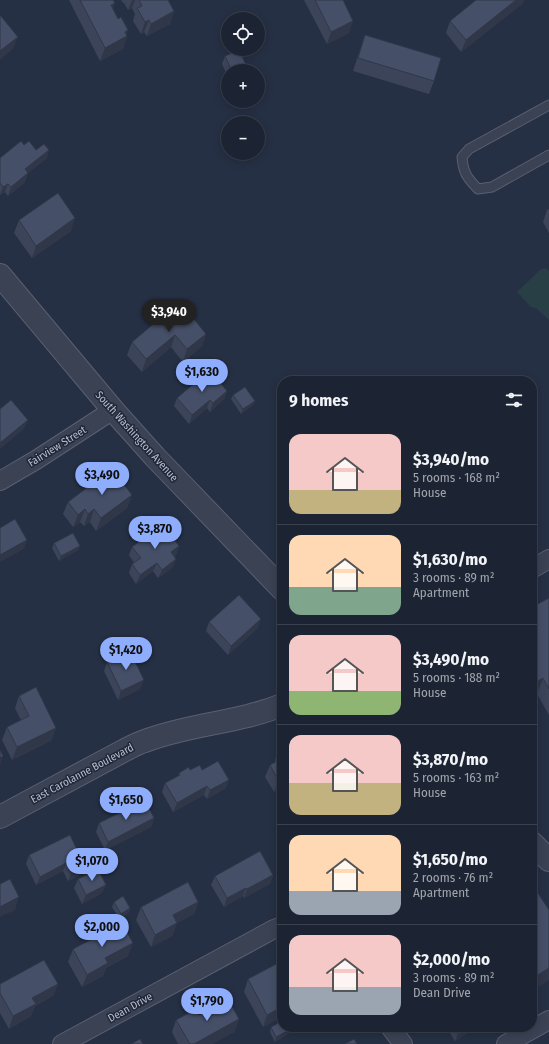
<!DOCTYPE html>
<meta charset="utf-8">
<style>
body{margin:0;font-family:"Fira Sans Condensed",sans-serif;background:#252c3b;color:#f1f3f6;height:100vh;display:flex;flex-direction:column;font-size:15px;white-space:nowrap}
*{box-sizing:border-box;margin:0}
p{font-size:13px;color:#a0a4ac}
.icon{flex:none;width:22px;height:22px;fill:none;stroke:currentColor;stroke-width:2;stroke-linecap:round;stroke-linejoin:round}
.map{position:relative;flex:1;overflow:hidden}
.panel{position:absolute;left:277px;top:376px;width:260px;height:656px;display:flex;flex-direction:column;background:#1c2433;border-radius:16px;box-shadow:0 2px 10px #0003,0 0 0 1px #3a414e}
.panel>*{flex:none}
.tools{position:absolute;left:221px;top:12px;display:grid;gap:8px}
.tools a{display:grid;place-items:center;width:44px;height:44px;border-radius:50%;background:#1c2433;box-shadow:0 2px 10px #0003,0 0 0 1px #3a414e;font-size:20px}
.price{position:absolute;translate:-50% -34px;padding:0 9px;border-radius:14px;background:#8eadfd;color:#111;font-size:13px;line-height:26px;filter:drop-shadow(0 1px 2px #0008)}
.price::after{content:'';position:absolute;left:50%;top:24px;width:12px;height:9px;margin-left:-6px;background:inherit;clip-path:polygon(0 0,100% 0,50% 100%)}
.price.current{background:#222;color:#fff}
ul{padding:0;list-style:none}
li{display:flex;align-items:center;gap:12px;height:100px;padding:0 12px}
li+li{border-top:1px solid #3a414e}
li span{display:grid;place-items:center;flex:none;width:112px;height:80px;border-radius:12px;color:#555}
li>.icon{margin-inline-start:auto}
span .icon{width:48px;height:48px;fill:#fffc;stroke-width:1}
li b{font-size:17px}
h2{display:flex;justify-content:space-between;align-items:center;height:48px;padding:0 12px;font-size:17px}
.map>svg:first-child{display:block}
.green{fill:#283f45}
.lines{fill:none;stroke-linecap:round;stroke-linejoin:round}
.service-casing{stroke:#596071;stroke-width:11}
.minor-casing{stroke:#596071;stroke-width:20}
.tertiary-casing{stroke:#596071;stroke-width:24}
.service{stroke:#3b4254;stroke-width:9}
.minor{stroke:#3b4254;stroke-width:18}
.tertiary{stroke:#3b4254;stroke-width:22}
.wall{fill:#3b4459}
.shaded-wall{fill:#303748}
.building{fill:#454f67;stroke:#303748}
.labels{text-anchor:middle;stroke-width:3;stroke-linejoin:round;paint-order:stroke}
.street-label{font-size:11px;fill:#b8becd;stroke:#1f2739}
</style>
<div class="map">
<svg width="549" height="1044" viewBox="0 0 549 1044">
<rect width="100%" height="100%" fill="#263044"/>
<path class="green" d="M546 268 549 271V320L536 308 531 307 517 292 541 269Z"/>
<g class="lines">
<g class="service-casing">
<path id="service" d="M549 105 469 149 462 157C463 172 467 178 478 189L492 187 549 155"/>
</g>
<g class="minor-casing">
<g id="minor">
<path d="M0 481 36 460 113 410"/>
<path d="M532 569 549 559"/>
<path d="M390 1027 403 1044"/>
<path d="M62 1044 274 929 282 926"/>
<path d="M506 1044 549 1020"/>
</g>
</g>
<g class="tertiary-casing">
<g id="tertiary">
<path d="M0 275 113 410 155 457 282 589"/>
<path d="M0 817 125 750C131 747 138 743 145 741 189 724 238 723 282 705"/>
<path d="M532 843 549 860"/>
</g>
</g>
<use href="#service" class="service"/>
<use href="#minor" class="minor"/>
<use href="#tertiary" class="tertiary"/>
</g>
<g class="wall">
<path d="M69 0H113V9L127 36 123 49 100 61Z"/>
<path d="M121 0H168L174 11 170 24 147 36 144 32 141 34 133 21 135 14 132 8 128 10 124 3H123Z"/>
<path d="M304 0H343L349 33 327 44Z"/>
<path d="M476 0H524L522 4 461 52 446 33 450 21Z"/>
<path d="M365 35 434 81 429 94 353 71Z"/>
<path d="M225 56 249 71H228V78L222 64Z"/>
<path d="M36 150H49L46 159 28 173 25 182 8 196 5 192 0 195V158Z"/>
<path d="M549 209V233L543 222 547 210Z"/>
<path d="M19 220 71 231 32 258 14 233Z"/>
<path d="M188 322 206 334 202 346 183 362 171 347 142 372 127 355 132 342Z"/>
<path d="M227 391 224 399 210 412 207 408 189 424 174 406 177 398Z"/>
<path d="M233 395 253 405 241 414 231 399Z"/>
<path d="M132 495 127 508 96 531 90 522 84 526 80 522 73 527 63 514 68 502Z"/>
<path d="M54 543 80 546 78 550 59 561 52 548Z"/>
<path d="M179 546 176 555 174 556 176 559 172 568 158 578 153 571 136 584 129 573 132 564 134 563 129 555 132 547Z"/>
<path d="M549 598V715L537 694Z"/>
<path d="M209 622 258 628 228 655 206 631Z"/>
<path d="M107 662 140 689 118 700 104 671Z"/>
<path d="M19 696 52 740 12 760 2 740 7 727 21 720 15 708Z"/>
<path d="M282 746V787L274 792 265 777 270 765 275 762V760L279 748Z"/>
<path d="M190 770H202L226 788 207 799 204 795 173 812 162 792 165 783 178 776 179 773Z"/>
<path d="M154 818 151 827 105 850 96 832 99 823Z"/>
<path d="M29 855 80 857 85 866 81 874 68 881 63 871 36 885 26 864Z"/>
<path d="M273 875 270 884 244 898 243 896 224 907 211 885 215 876Z"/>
<path d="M78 879 102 893 82 904 74 888Z"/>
<path d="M114 902 130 908 129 913 119 918 112 907Z"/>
<path d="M198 902 194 914 177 923 172 936 151 947 136 920 141 907Z"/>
<path d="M73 949 128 956 106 968 103 976 82 987 68 962Z"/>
<path d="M282 961V1017L263 1027 244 992 248 979Z"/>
<path d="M0 984H58L53 996 35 1006 31 1016 9 1029 0 1013Z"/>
<path d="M199 1015 239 1019 234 1032 212 1044H178L172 1032 176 1020Z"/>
<path d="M271 1027 291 1029 289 1033 275 1042 270 1032Z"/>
<path d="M446 1027H476L455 1041Z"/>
</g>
<g class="shaded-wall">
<path d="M132 0H135L132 8 128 10Z"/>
<path d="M516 0H524L522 4 461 52 466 40Z"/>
<path d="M115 3 111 16V5Z"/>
<path d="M174 11 170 24 147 36 151 24Z"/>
<path d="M149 20 144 32 141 34 145 22Z"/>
<path d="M353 21 349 33 327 44 331 32Z"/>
<path d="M128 30 125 38 127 36 123 49 100 61 105 48 125 32Z"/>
<path d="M18 37 13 49 0 60V51Z"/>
<path d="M49 150 46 159 22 178 25 169Z"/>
<path d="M28 173 25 182 8 196 11 187Z"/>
<path d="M8 184 5 192 0 195 3 187Z"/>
<path d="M75 218 71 231 32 258 36 246Z"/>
<path d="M206 334 202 346 183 362 187 349Z"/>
<path d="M175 335 171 347 142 372 146 359Z"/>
<path d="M227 391 224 399 210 412 213 403Z"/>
<path d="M210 400 207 408 189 424 192 415Z"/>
<path d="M255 401 253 405 241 414 243 409Z"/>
<path d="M28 420 24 429 0 449V443Z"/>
<path d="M132 495 127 508 96 531 101 518Z"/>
<path d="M85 509 80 522 73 527 78 515Z"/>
<path d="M94 509 90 522 84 526 88 514Z"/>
<path d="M27 540 24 549 0 562V555Z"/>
<path d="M80 546 78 550 59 561 61 556Z"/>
<path d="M179 546 176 555 168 561 171 552Z"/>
<path d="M176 559 172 568 158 578 162 570Z"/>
<path d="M157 563 153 571 136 584 140 575Z"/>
<path d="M261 619 258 628 228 655 231 646Z"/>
<path d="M543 678 537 694 532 697V685Z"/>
<path d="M144 680 140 689 118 700 121 691Z"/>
<path d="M56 728 52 740 12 760 17 747Z"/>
<path d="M3 756 0 766V758Z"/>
<path d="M282 777V787L274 792 278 780Z"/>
<path d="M229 780 226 788 207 799 210 790Z"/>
<path d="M207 786 204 795 173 812 177 803Z"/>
<path d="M154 818 151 827 105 850 108 842Z"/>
<path d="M66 863 63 871 36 885 40 877Z"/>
<path d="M85 866 81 874 68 881 71 873Z"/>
<path d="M273 875 270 884 244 898 247 889Z"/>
<path d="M106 885 102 893 82 904 86 895Z"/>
<path d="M246 888 243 896 224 907 227 898Z"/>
<path d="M19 897 15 910 0 917V907Z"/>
<path d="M198 902 194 914 177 923 172 936 151 947 155 935 173 915Z"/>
<path d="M130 908 129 913 119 918 121 914Z"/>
<path d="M133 943 128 956 106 968 103 976 82 987 87 975 105 958Z"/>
<path d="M549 968V980L532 991V979Z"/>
<path d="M58 984 53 996 35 1006 31 1016 9 1029 13 1016 32 998Z"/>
<path d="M282 1007V1017L263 1027 267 1015Z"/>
<path d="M239 1019 234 1032 212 1044H194Z"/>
<path d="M460 1027H476L455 1041Z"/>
<path d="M291 1029 289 1033 275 1042 276 1037Z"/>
</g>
<g class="building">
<path d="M80 0H113L115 3 111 5 118 19 121 17 128 30 125 32 127 36 105 48Z"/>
<path d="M139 0H168L174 11 151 24 149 20 145 22 137 8 142 6Z"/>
<path d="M315 0H343L353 21 331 32Z"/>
<path d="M476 0H516L466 40 450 21Z"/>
<path d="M0 15 18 37 0 51Z"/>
<path d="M365 35 441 58 434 81 358 58Z"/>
<path d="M239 50 249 71H232L225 56Z"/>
<path d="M21 141 24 145 29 141 36 150 44 144 49 150 25 169 28 173 11 187 8 184 3 187 0 183V158Z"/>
<path d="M58 193 75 218 36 246 19 220Z"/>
<path d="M175 306 188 322 193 318 206 334 187 349 175 335 146 359 132 342Z"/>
<path d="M210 370 227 391 213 403 210 400 192 415 177 398Z"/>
<path d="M245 387 255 401 243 409 233 395Z"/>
<path d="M11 400 28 420 0 443V409Z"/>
<path d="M112 469 132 495 101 518 94 509 88 514 85 509 78 515 68 502Z"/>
<path d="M15 519 27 540 0 555V528Z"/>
<path d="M162 524 179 546 171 552 176 559 162 570 157 563 140 575 132 564 141 558 132 547Z"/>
<path d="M73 533 80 546 61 556 54 543Z"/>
<path d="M239 595 261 619 231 646 209 622Z"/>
<path d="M549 598V689L543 678 532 685V607Z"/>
<path d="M130 651 144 680 121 691 107 662Z"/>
<path d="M36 687 56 728 17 747 7 727 29 716 19 696Z"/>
<path d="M282 746V753L279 748Z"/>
<path d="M0 750 3 756 0 758Z"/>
<path d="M282 758V777L278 780 270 765Z"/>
<path d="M218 761 229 780 210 790 207 786 177 803 165 783 180 775 179 773 189 767 190 770 200 765 202 770Z"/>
<path d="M145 800 154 818 108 842 99 823Z"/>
<path d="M70 835 80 856 85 866 71 873 66 863 40 877 29 855Z"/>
<path d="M260 851 273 875 247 889 246 888 227 898 215 876Z"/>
<path d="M98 869 106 885 86 895 78 879Z"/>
<path d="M10 879 19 897 0 907V884Z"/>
<path d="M188 882 198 902 173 915 177 923 155 935 141 907Z"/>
<path d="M532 884 549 910V968L532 979Z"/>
<path d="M123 896 130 908 121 914 114 902Z"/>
<path d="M122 923 133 943 105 958 108 963 87 975 73 949Z"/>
<path d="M44 960 58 984 32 998 36 1004 13 1016 0 993V984Z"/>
<path d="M282 961V988L280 989 282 994V1007L267 1015 248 979Z"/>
<path d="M228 999 239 1019 194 1044H190L176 1020 196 1009 199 1015Z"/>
<path d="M282 1021V1027H290L291 1029 276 1037 271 1027Z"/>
<path d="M140 1039 143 1044H131Z"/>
<path d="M354 1039 357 1044H345Z"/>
</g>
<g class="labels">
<g class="street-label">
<text transform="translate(137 436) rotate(48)" y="4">South Washington Avenue</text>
<text transform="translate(57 446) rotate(-32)" y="4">Fairview Street</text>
<text transform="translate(82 773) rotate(-28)" y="4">East Carolanne Boulevard</text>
<text transform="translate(130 1007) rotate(-29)" y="4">Dean Drive</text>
</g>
</g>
</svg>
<div class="tools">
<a><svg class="icon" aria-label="locate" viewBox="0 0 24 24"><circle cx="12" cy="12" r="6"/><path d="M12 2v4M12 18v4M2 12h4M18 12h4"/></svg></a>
<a>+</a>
<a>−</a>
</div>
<b class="price current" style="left:169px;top:333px">$3,940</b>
<b class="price" style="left:202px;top:393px">$1,630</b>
<b class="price" style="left:102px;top:496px">$3,490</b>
<b class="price" style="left:155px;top:550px">$3,870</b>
<b class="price" style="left:126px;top:671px">$1,420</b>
<b class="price" style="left:126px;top:821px">$1,650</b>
<b class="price" style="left:92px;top:882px">$1,070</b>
<b class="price" style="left:102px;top:948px">$2,000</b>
<b class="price" style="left:207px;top:1022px">$1,790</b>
<section class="panel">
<h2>9 homes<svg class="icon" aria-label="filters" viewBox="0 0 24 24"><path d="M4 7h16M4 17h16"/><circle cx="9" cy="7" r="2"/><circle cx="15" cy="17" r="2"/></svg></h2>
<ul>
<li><span style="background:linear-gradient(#f6c9c9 70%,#c2b280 0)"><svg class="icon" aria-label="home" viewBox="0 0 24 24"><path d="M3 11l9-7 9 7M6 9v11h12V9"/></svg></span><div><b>$3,940/mo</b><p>5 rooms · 168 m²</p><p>House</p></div></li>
<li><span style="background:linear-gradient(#ffd9b3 65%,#7fa58c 0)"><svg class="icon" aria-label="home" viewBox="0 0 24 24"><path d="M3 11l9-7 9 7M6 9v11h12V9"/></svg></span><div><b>$1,630/mo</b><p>3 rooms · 89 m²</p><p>Apartment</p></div></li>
<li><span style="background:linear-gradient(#f6c9c9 70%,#8fb573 0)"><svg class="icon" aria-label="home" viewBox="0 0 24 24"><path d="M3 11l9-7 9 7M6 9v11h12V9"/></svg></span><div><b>$3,490/mo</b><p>5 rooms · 188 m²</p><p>House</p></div></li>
<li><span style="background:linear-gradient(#f6c9c9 60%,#c2b280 0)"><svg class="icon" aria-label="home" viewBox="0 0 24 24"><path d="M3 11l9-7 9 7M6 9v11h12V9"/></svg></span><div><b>$3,870/mo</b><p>5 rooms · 163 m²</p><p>House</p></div></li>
<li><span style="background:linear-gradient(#ffd9b3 70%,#9aa5b1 0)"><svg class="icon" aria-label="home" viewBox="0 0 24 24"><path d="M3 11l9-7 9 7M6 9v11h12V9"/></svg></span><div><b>$1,650/mo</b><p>2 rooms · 76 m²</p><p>Apartment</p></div></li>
<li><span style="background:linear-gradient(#f6c9c9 65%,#9aa5b1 0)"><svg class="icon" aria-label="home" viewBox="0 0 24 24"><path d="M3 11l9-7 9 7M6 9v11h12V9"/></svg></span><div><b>$2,000/mo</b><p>3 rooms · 89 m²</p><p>Dean Drive</p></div></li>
</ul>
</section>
</div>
